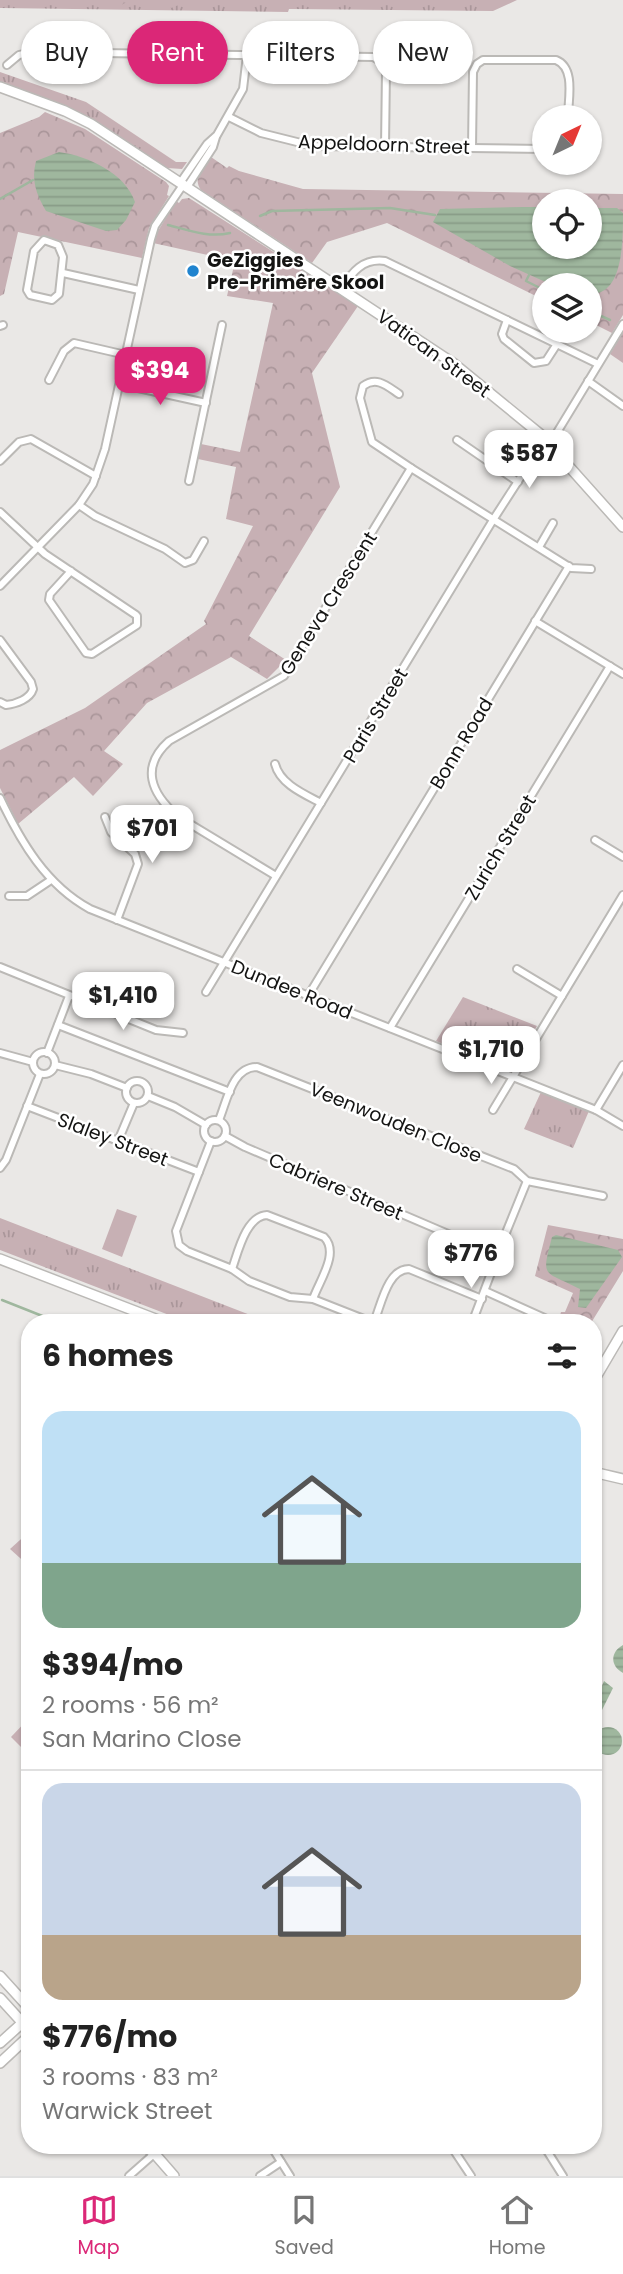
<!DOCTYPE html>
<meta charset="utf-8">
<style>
body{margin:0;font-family:Poppins,sans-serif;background:#f6f6f6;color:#222;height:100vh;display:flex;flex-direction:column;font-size:26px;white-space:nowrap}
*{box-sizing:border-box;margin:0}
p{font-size:23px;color:#767676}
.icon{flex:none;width:38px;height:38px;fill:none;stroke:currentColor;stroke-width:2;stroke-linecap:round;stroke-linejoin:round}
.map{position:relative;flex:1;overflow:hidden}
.panel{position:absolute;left:21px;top:1314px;width:581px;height:840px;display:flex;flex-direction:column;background:#fff;border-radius:28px;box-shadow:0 2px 5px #0004}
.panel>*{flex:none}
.hud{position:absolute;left:21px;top:21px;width:581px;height:63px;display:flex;gap:14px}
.needle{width:46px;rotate:43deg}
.controls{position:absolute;left:532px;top:105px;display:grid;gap:14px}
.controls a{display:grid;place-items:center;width:70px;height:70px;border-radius:50%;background:#fff;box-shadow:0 2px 5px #0004;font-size:35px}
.price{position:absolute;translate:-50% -60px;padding:0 16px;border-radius:14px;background:#fff;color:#222;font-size:23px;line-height:46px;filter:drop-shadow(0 2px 4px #0008)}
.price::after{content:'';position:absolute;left:50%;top:42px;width:21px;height:16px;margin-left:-10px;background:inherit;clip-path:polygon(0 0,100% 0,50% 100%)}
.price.on{background:#db2777;color:#fff}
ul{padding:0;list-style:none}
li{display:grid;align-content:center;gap:14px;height:371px;padding:0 21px}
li+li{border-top:2px solid #e0e0e0}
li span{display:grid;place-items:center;height:217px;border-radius:21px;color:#555}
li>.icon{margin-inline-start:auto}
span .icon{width:126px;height:126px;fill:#fffc;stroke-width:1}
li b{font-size:30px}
h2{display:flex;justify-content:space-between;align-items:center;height:84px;padding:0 21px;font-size:30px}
.tag{padding:0 24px;border-radius:32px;background:#fff;box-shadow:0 2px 5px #0004;font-size:24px;line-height:63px}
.tag.on{background:#db2777;color:#fff}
.dock{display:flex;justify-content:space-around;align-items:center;height:98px;border-top:2px solid #e0e0e0;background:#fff;font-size:19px;color:#767676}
.dock a{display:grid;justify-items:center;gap:4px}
.dock .on{color:#db2777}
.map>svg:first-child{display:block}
.grass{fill:url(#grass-tufts)}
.forest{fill:url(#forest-firs)}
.park{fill:url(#park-crowns);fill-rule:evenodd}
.pitch{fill:#c7b0b4}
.water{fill:url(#water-rules)}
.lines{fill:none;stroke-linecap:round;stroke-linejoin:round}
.stream{stroke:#9fb79e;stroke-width:2.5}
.street-casing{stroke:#bbb9b6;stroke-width:10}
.secondary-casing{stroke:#bbb9b6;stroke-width:12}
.street{stroke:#fff;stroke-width:6}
.secondary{stroke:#fff;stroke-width:9}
.poi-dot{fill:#2084cf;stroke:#fff;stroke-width:2.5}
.labels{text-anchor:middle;stroke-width:5;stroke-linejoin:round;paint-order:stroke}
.street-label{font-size:19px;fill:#141413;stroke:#fff}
.poi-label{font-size:19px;font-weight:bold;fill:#141413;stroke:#fff;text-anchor:start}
</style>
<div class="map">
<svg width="623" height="2176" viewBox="0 0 623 2176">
<defs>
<pattern id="grass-tufts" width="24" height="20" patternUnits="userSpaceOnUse" patternTransform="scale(1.75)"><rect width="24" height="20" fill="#c7b0b4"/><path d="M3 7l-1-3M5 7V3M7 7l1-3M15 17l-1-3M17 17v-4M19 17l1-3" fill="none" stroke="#aa969a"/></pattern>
<pattern id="forest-firs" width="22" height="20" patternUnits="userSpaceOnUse" patternTransform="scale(1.75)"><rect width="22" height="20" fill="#c7b0b4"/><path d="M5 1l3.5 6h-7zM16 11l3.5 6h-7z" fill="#aa969a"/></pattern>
<pattern id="park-crowns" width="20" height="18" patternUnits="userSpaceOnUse" patternTransform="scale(1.75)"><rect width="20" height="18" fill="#c7b0b4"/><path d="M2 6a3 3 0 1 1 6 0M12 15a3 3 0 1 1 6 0" fill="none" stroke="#aa969a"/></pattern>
<pattern id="water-rules" width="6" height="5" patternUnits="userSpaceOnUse" patternTransform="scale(1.75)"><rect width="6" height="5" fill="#9fb79e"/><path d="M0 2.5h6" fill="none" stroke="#889c87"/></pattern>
</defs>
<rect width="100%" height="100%" fill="#eae8e6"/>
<g class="grass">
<path d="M0 0H517L493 11 289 9 288 12 0 8Z"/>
<path d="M0 72 86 102 176 162H187L182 169 167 168 81 113 0 83Z"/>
<path d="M463 997 537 1026 512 1066 500 1067 436 1041Z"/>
<path d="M541 1092 589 1111 573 1148 524 1129Z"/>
<path d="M0 1218 271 1323H190L0 1250Z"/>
</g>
<path class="forest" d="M107 0H191L171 8 165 0 144 5 125 3 116 8H104L102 5Z"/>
<g class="park">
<path d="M45 112 85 129 166 182 169 186 167 195 169 196 149 228 142 258 18 232 4 294 0 296V133L39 117Z"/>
<path d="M211 157 227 168 229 166 239 171 303 189 623 194V315L612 333 590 322V285H544V300L387 223 327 242 312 263 201 190C192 178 203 167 211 157ZM544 201H590V247H544Z"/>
<path d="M189 198 358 306 312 373 340 487 249 636 286 660 267 679 231 657 147 703 104 751 123 764 93 796 74 777 18 824 0 788V750L85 708 206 624 204 621 253 526 226 519 236 467 198 459 201 444 240 452 273 303 227 296 235 261 153 243 158 231 176 201 179 203 182 199Z"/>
<path d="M623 332V363L610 354Z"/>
<path d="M548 1225 623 1239V1271L591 1323H579L573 1320 572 1322 567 1320 566 1322 559 1319 561 1312H565L573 1293 535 1276Z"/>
</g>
<g class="pitch">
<path d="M117 1209 137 1216 122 1257 102 1249Z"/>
<path d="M30 1531V1567L10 1549Z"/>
<path d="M30 1717V1744L24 1750 11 1737Z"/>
</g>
<g class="water">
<path d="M59 152C88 156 125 173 135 202L126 220 117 230 106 231 46 211C36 194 31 180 36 161Z"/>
<path d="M523 207H544V247H590V208H617L623 213C623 243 623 295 590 294V285L550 284 510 266 433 222 440 209Z"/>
<path d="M556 1235 618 1250 622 1257 586 1308 578 1307 580 1289C543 1270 541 1279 552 1237Z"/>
<path d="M623 1645V1673C610 1666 610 1652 623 1645Z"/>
<path d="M604 1681 613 1688 602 1710 600 1709 593 1720V1692L598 1695Z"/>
<circle cx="608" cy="1741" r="14"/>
</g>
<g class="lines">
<g class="stream">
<path d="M0 199 33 180"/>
<path d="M260 216 272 211 390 208 435 215"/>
<path d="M168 225C188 230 208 238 230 233"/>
<path d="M529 275 526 281 544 290"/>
<path d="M590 311 610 320"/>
<path d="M2 1300 60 1323"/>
</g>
<g class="street-casing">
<g id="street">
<path d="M7 65 19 55 32 52 373 57 382 62 386 70 385 147"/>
<path d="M229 117 261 133 313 146 544 149"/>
<path d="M472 148 473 72 477 64 483 60H556C576 68 568 100 568 117"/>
<path d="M180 183 207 144 217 135 243 89 247 55"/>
<path d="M187 187 213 147 216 137"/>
<path d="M44 240 58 245 63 257 59 294 52 300 30 295 27 290 34 251Z"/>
<path d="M63 273 139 290"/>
<path d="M341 289C352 272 363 258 385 261L598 364"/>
<path d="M507 320 502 334 504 339 534 363 546 361 557 344"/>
<path d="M0 326 3 325"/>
<path d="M49 380 64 351 74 343 126 355"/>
<path d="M588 381 623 406"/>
<path d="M120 384 206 403"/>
<path d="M399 394C387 386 377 376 363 386L360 398 372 442 411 468"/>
<path d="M457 440 518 482"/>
<path d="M0 461 19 442 31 439 96 476"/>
<path d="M189 481 222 325"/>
<path d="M79 505 95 516 165 549 185 563 193 560 204 541"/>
<path d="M0 512 45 554 136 615 137 616V625L92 654 86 653 49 600 50 594 71 571"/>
<path d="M539 547 553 523"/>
<path d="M0 586 79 505 93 484 105 449 151 239 155 226 183 185"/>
<path d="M535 621 623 674"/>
<path d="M0 640 31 682 33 689C30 699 16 704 6 705L0 702"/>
<path d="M275 764C280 784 304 794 321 803"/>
<path d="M0 798C21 842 46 885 90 909L596 1110 623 1126"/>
<path d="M105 817 111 832 135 854 138 864 117 920"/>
<path d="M595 840 623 857"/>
<path d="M276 876 177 816C151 793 140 767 169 741L284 676 411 468 571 568 591 569"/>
<path d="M9 896H27L51 880"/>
<path d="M0 967 156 1030 183 1033"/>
<path d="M517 969 562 996"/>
<path d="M206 992 493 520 542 444 553 439 623 324"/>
<path d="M308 996 569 566"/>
<path d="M58 1025 230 1092"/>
<path d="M390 1028 610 666"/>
<circle cx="44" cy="1063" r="11"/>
<path d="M0 1053 33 1062"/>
<path d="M47 1053 69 996"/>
<path d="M55 1065 91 1074 127 1088"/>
<circle cx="137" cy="1092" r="11"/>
<path d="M148 1096 175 1107 206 1125"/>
<path d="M27 1106 199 1172"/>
<path d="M493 1110 623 895"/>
<path d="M596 1110 623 1065"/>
<path d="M219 1120C227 1101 232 1067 257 1067L514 1169 527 1181 603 1196"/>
<circle cx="215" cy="1131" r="11"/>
<path d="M225 1136 245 1147 488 1251"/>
<path d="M118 1141 134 1103"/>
<path d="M211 1141 176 1231 179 1245 187 1251 232 1269 249 1281 290 1297 313 1299 374 1323"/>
<path d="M0 1168 6 1160 40 1074"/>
<circle cx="498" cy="1255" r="11"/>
<path d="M501 1245 527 1181"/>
<path d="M232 1269C238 1252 246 1216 267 1215L324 1237C340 1253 319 1281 313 1299"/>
<path d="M485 1291 549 1320"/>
<path d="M374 1322C381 1306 387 1269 409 1269L482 1299"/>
<path d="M472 1323 494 1265"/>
<path d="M451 2146 471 2176"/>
<path d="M544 2146 563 2176"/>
<path d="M273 2149 290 2176"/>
<path d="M129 2176 163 2146"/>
<path d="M260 2176 281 2162"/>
</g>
</g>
<g class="secondary-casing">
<g id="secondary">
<path d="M0 87 65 111 91 124 453 363 540 434 623 527"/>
<path d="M0 1259 166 1323"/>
<path d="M593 1382 623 1331"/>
<path d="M593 1472 623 1479"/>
<path d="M0 1976 30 2009"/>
<path d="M0 1998 30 2031"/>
<path d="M0 2043 30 2016"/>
<path d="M0 2063 30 2035"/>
<path d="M144 2146 154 2153 174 2176"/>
</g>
</g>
<use href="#street" class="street"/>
<use href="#secondary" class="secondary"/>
</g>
<circle class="poi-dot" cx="193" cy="271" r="7"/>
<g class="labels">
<g class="street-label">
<text transform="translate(384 144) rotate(2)" y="7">Appeldoorn Street</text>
<text transform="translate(434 353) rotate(36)" y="7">Vatican Street</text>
<text transform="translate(328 603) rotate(-58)" y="7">Geneva Crescent</text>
<text transform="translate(375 715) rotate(-59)" y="7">Paris Street</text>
<text transform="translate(461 743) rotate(-59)" y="7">Bonn Road</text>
<text transform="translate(500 847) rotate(-59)" y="7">Zurich Street</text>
<text transform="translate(292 989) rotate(22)" y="7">Dundee Road</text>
<text transform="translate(396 1122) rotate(22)" y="7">Veenwouden Close</text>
<text transform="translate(113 1139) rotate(21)" y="7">Slaley Street</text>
<text transform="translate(336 1186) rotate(23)" y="7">Cabriere Street</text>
</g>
<g class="poi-label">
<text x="207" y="267">GeZiggies<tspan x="207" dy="22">Pre-Primêre Skool</tspan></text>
</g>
</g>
</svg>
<div class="controls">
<a><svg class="needle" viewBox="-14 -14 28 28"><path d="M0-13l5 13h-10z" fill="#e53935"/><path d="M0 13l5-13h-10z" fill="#767676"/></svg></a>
<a><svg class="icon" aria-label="locate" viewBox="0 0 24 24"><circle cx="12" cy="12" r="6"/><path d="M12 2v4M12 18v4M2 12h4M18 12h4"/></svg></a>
<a><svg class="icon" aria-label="layers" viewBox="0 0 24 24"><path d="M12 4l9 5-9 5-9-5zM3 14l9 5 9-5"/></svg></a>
</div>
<b class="price on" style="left:160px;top:407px">$394</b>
<b class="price" style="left:529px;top:490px">$587</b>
<b class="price" style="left:152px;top:865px">$701</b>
<b class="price" style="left:123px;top:1032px">$1,410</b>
<b class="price" style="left:491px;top:1086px">$1,710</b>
<b class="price" style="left:471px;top:1290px">$776</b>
<div class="hud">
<a class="tag">Buy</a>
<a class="tag on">Rent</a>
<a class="tag">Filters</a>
<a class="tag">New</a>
</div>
<section class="panel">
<h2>6 homes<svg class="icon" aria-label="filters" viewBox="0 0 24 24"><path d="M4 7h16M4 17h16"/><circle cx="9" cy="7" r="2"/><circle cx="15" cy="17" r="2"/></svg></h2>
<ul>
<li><span style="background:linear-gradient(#bfe0f5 70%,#7fa58c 0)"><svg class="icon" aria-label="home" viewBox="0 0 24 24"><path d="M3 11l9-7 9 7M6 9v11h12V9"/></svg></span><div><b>$394/mo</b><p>2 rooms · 56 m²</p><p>San Marino Close</p></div></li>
<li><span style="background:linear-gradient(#c9d6e8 70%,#b9a48a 0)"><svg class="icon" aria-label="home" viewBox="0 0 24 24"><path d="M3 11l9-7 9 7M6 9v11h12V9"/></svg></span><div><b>$776/mo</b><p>3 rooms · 83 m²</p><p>Warwick Street</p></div></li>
</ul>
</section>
</div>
<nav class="dock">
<a class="on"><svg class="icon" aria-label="map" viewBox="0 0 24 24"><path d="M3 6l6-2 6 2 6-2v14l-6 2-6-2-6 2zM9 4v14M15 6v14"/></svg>Map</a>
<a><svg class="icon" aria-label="saved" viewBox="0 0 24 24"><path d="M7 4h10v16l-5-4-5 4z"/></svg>Saved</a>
<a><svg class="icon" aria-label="home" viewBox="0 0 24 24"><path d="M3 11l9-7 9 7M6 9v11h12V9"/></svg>Home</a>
</nav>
